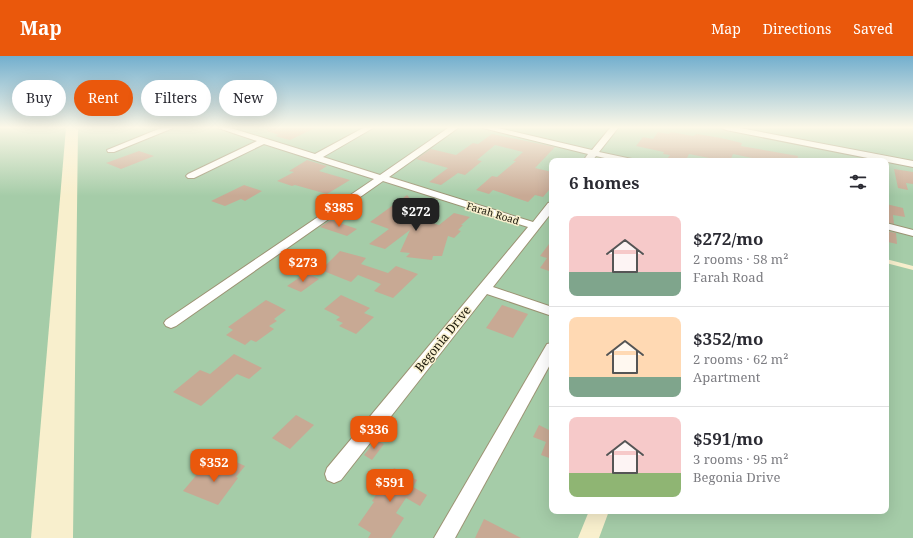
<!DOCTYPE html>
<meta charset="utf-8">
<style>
body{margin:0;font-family:"Noto Serif",serif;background:#f7f7f7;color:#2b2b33;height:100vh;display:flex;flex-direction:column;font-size:15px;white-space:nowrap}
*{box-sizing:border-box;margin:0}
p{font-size:13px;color:#7c7c81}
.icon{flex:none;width:22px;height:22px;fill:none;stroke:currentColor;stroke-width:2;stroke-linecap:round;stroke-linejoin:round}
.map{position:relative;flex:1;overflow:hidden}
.panel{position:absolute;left:549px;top:102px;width:340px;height:356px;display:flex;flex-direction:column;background:#fff;border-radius:8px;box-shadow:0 4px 16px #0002}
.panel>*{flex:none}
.top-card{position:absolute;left:12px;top:24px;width:380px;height:36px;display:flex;gap:8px}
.price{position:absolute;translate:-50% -34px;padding:0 9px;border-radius:8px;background:#ea580c;color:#fff;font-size:13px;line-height:26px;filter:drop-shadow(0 1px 2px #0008)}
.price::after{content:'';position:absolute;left:50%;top:24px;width:12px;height:9px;margin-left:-6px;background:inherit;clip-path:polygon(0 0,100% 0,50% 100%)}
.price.selected{background:#222;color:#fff}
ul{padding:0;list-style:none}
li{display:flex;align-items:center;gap:12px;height:100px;padding:0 20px}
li+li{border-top:1px solid #e1e1e2}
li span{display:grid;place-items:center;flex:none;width:112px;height:80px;border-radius:8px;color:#555}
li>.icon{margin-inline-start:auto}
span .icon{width:48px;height:48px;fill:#fffc;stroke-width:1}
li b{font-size:17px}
h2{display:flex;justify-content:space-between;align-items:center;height:48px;padding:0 20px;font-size:17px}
.pill{padding:0 14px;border-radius:18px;background:#fff;box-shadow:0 4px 16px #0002;font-size:14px;line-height:36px}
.pill.selected{background:#ea580c;color:#fff}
header{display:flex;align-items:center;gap:24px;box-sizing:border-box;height:56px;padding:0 20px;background:#ea580c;color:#fff}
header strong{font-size:19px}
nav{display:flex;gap:22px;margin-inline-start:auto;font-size:14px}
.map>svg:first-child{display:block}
.green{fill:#a5cca8}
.building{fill:#c8a994}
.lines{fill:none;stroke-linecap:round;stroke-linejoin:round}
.minor-casing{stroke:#9c9373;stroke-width:2}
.minor{fill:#fff;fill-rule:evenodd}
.labels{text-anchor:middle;stroke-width:3;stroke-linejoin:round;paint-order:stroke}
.far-street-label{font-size:10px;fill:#171408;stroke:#f8efcd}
.street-label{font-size:12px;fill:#171408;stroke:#f8efcd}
</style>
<header>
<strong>Map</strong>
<nav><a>Map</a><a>Directions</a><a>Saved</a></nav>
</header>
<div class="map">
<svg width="913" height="482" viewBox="0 0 913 482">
<rect width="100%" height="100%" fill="#f8efcd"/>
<g class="green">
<path d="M0 72H66L31 482H0Z"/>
<path d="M78 72H913V210L886 203V105H552V455H589L578 482H73Z"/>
<path d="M886 207 913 214V482H599L609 455H886Z"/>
</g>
<g class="building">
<path d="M267 72H315L290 84 275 80 279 79 267 75Z"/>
<path d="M658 76 669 78 671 76 693 80 697 78 721 82 742 87 741 90 798 100 797 105H767L733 98 730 105H708L709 102 689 98 686 104 681 102 678 105 667 103 670 99 663 98 664 96 636 90 643 81 653 83Z"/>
<path d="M492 78 555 91 535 112 552 116V135L549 134 543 141 535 139 528 146 493 134 489 138 476 134 492 120 497 121 516 105H513L523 96 495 89 477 104 482 105 465 119 458 117 441 129 429 126 448 112 416 103 431 93 456 99 473 87 478 88Z"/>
<path d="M139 95 154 100 121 113 106 107Z"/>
<path d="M307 104 327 110 319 115 350 124 327 138 295 129 292 130 277 125 294 116 289 115Z"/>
<path d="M894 113 913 116V128L906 127 908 134 898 132Z"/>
<path d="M244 129 262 135 245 145 241 143 225 150 211 145Z"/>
<path d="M407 139 412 145 400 155 411 159 409 160 439 169 454 157 470 161 461 169H463L458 174 461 175 454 182 448 180 442 200H433L432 204 406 201 410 197 400 196 410 174 385 193 369 188 389 173 370 166Z"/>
<path d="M886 148 903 152 905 161 893 159 894 168 886 166Z"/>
<path d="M331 164 357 173 347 180 320 171Z"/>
<path d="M886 175 896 177 897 188 888 186Z"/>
<path d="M552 184V216L540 212 547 202 540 200Z"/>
<path d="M340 195 366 202 361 208 388 217 396 210 418 218 393 242 374 235 381 228 358 219 351 226 321 214Z"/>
<path d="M306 217 319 223 301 236 287 230Z"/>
<path d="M341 239 370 252 364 257 374 261 356 278 339 270 343 267 336 264 340 261 324 253Z"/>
<path d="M266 244 286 254 274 263 277 265 269 270 274 273 256 286 251 284 245 289 226 279 233 274 228 271Z"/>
<path d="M502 249 528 258 513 282 486 272Z"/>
<path d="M234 298 262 312 249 323 237 318 201 350 173 336 200 314 210 318Z"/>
<path d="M296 359 314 369 290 393 272 382Z"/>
<path d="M539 369 551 375 552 373V403L541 399 546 386 533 381Z"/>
<path d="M376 384 384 388 372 404 364 399Z"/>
<path d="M232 404 245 410 236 421 238 422 218 449 183 435 205 409 222 416Z"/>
<path d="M394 412 417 424 413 431 427 439 420 450 406 442 396 457 404 462 391 482H368L371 477 358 469 374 446 372 445 378 436 368 431 380 415 389 420Z"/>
<path d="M484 463 521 482H475Z"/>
</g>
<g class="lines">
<g class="minor-casing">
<g id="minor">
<path d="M161 72H173L114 96H108L107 94Z"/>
<path d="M218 72H231L315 98 363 72H373L323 101 380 119 448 72H458L389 121 533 166 548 147 552 146V156L493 231 552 251V260L487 238 341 424 334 427 327 424 325 418 327 412 528 171 383 125 176 270 171 272 166 270 164 267 166 264 374 123 264 88 194 122H188L186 120 188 118 257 85Z"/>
<path d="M483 72H498L592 94 610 72H618L599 96 632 103 633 105H618L596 100 592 105H583L588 98Z"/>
<path d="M722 72H740L913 105V111L726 74Z"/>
<path d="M886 167 913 174V180L886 173Z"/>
<path d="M552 287V305L455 482H434L547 288Z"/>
</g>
</g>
<use href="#minor" class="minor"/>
</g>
<linearGradient id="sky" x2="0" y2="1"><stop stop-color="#73afce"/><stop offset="0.51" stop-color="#fcf8e8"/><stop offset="1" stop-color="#fcf8e8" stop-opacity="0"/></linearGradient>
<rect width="913" height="140" fill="url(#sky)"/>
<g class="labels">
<g class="far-street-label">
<text transform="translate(493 157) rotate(17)" y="4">Farah Road</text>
</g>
<g class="street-label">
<text transform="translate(443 283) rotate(-51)" y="4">Begonia Drive</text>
</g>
</g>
</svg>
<b class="price" style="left:339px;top:172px">$385</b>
<b class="price selected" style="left:416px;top:176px">$272</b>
<b class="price" style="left:303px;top:227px">$273</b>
<b class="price" style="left:374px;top:394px">$336</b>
<b class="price" style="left:214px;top:427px">$352</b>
<b class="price" style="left:390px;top:447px">$591</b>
<div class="top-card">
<a class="pill">Buy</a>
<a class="pill selected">Rent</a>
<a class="pill">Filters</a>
<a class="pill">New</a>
</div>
<section class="panel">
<h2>6 homes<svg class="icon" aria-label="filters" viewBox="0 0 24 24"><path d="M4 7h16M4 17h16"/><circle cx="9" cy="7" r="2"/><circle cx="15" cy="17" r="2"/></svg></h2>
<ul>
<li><span style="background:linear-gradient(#f6c9c9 70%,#7fa58c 0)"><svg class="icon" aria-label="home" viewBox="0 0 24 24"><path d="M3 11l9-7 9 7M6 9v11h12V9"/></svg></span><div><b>$272/mo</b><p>2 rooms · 58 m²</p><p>Farah Road</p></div></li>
<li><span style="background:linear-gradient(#ffd9b3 75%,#7fa58c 0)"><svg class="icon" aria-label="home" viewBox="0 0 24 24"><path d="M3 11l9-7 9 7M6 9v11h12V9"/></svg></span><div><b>$352/mo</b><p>2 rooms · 62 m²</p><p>Apartment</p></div></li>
<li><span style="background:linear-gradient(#f6c9c9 70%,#8fb573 0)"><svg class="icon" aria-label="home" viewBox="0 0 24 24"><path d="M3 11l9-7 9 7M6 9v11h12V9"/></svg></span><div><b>$591/mo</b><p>3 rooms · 95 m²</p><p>Begonia Drive</p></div></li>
</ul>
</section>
</div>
